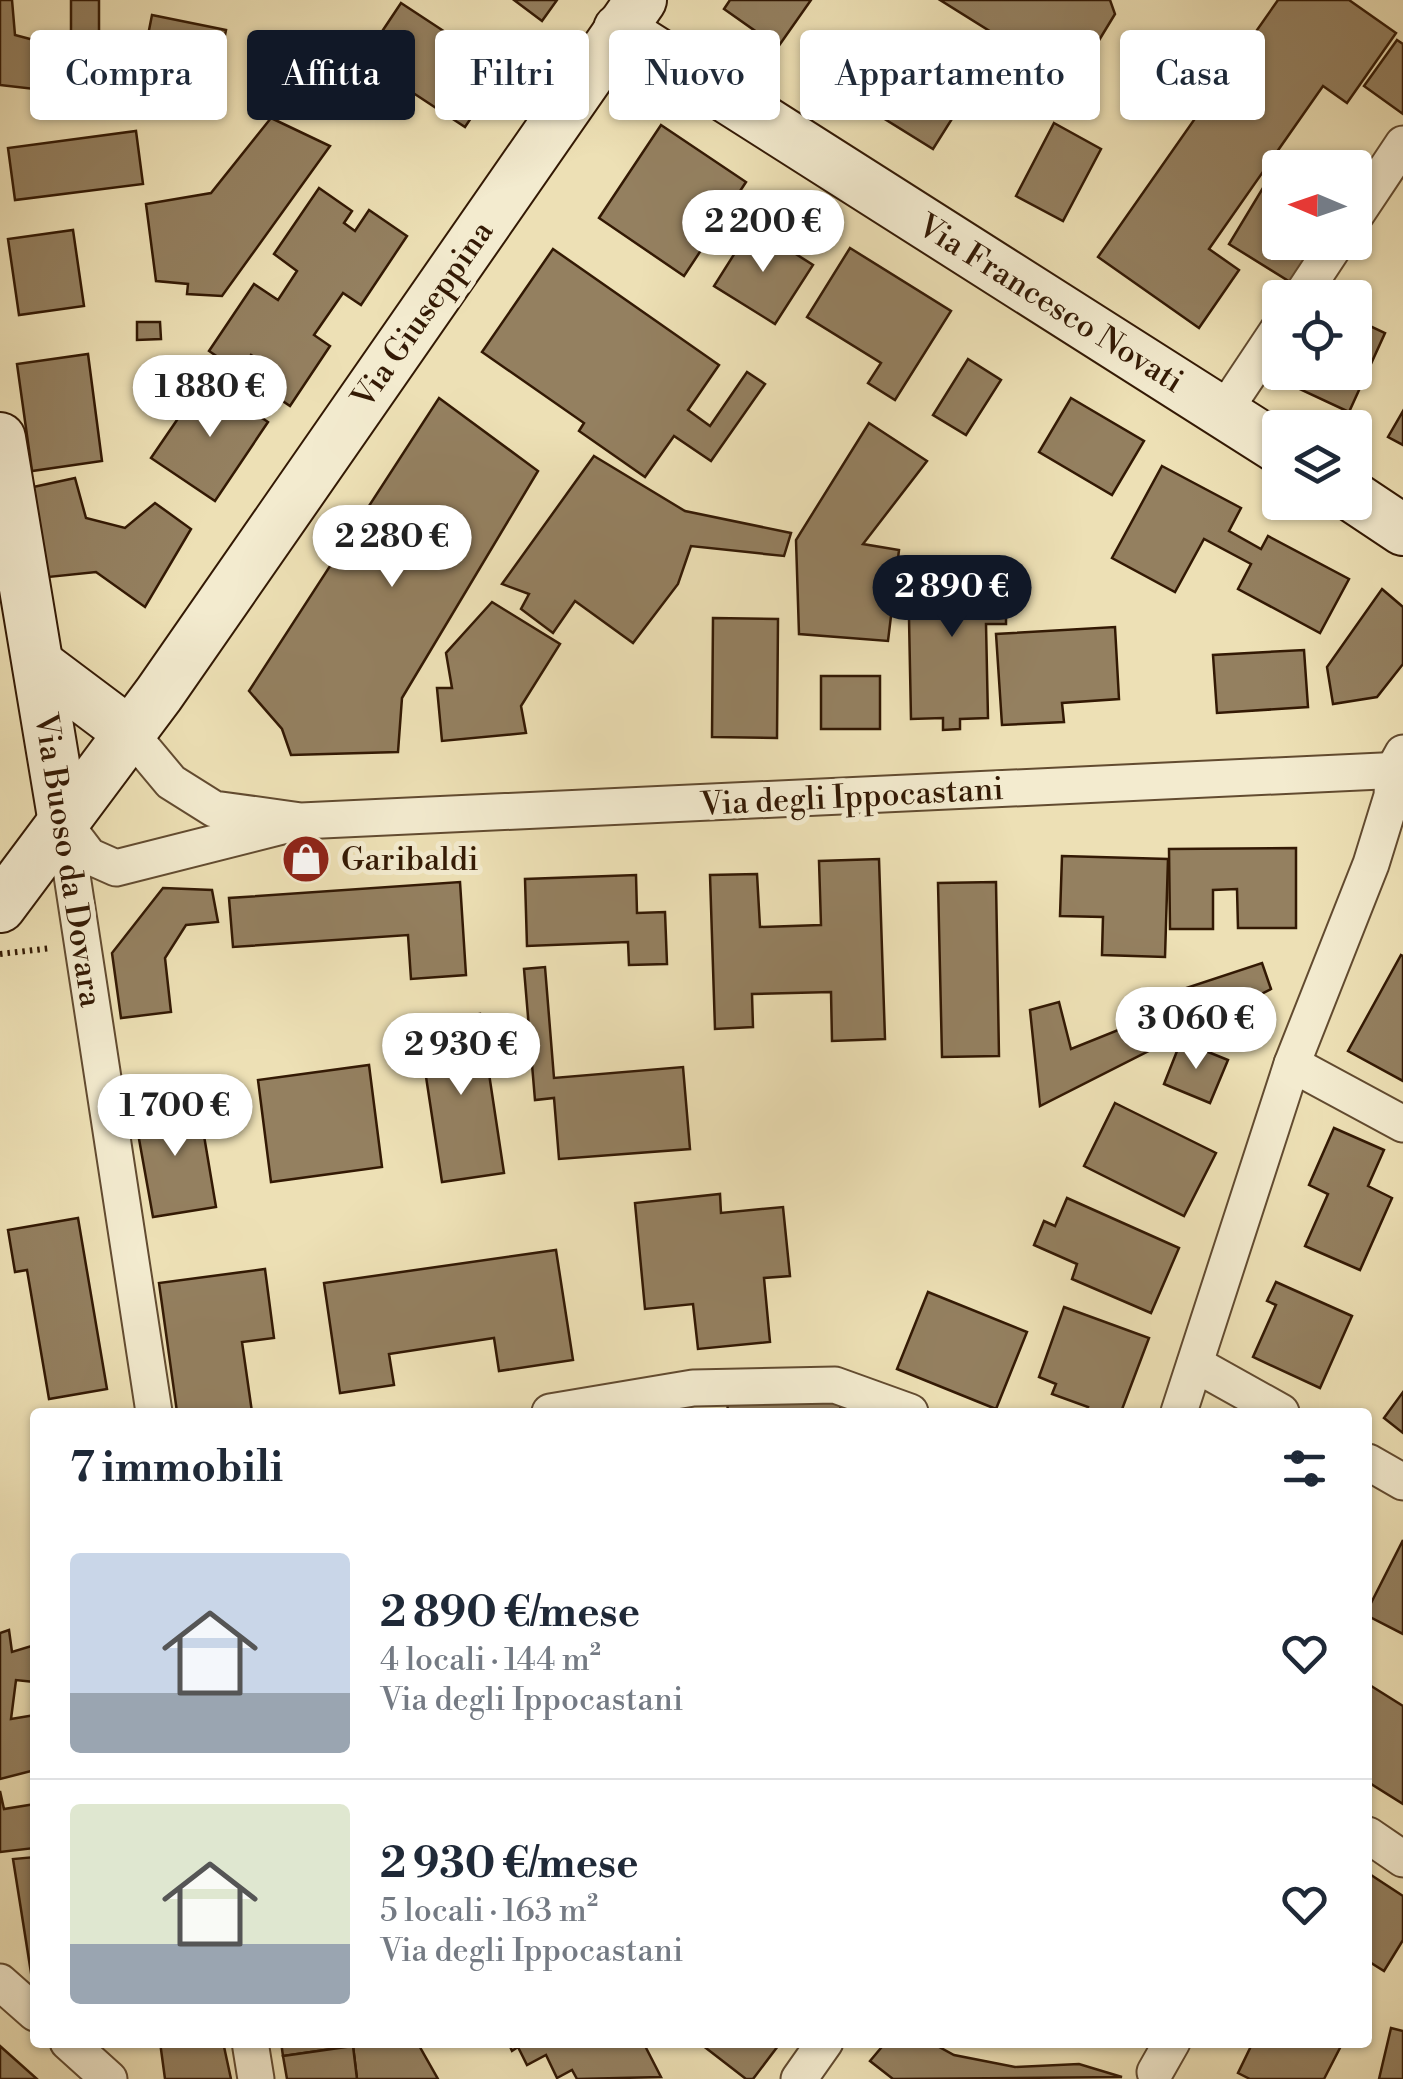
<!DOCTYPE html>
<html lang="it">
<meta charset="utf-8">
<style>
body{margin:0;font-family:"Libre Bodoni",serif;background:#f6f6f7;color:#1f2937;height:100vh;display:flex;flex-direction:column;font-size:38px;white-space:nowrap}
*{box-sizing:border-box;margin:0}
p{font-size:32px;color:#747a83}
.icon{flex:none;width:55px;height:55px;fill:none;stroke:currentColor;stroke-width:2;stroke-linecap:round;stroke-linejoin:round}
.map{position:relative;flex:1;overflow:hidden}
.drawer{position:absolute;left:30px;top:1408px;width:1342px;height:640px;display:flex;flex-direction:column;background:#fff;border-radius:10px;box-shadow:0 2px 8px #0004}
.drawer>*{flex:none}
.banner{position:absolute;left:30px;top:30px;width:1345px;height:90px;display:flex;gap:20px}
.needle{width:65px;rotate:272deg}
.buttons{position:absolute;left:1262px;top:150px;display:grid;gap:20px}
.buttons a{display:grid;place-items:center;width:110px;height:110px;border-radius:10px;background:#fff;box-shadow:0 2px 8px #0004;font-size:50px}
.price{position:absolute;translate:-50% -85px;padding:0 22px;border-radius:35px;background:#fff;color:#222;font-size:32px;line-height:65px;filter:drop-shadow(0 2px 5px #0008)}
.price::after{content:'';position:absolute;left:50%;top:60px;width:30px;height:22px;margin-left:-15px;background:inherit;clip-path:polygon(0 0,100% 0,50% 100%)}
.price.on{background:#111827;color:#fff}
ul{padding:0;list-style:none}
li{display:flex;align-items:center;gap:30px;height:250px;padding:0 40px}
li+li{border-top:2px solid #e0e1e3}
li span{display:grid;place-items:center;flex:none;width:280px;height:200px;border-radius:10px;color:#555}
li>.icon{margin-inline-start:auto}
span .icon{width:120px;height:120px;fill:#fffc;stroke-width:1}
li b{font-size:42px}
h2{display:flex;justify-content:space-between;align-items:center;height:120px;padding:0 40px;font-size:42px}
.chip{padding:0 35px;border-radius:10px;background:#fff;box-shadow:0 2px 8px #0004;font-size:35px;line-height:90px}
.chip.on{background:#111827;color:#fff}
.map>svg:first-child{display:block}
.building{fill:#948060;stroke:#331904;stroke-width:2.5}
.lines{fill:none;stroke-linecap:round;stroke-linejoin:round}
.street-casing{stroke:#624b30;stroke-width:39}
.secondary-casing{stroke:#331904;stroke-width:54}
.path{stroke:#331904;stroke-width:6;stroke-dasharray:2.5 5;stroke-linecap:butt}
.street{stroke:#f3ebcf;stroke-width:35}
.secondary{stroke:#f3ebcf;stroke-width:50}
.labels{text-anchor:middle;stroke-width:10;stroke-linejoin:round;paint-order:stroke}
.street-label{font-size:32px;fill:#331904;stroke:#f3ebcf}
.poi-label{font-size:32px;fill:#331904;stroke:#f3ebcf;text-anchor:start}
</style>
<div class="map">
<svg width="1403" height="2079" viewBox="0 0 1403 2079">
<rect width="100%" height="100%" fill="#ede0b5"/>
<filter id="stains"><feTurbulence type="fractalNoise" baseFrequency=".002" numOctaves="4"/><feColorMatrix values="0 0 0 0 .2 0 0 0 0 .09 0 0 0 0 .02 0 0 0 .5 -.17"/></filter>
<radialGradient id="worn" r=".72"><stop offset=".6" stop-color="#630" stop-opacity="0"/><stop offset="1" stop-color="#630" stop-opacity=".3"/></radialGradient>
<g class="building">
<path d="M0 0H12L15 35 79 52 69 93 0 85Z"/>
<rect x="71" y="0" width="28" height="50"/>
<path d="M514 0H557L542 21Z"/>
<path d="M730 0H811L778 47 724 9Z"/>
<path d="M940 0H1110L1115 14 1073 83Z"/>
<path d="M1278 0H1349L1396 33 1347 103 1323 86 1209 249 1239 270 1199 328 1098 257Z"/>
<path d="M401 3 503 70 465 127 363 60Z"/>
<path d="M152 15 226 30 212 101 138 86Z"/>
<path d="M1397 40 1403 44V114L1364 86Z"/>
<path d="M893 49 967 95 933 149 859 103Z"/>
<path d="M271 118 330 146 222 296 187 294 188 284 156 281 146 204 211 193Z"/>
<path d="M1054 123 1101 149 1063 221 1016 196Z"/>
<path d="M661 125 746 182 684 276 599 218Z"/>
<path d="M136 131 143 184 15 200 8 148Z"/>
<path d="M1272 173 1280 178V242H1321L1295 285 1229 244Z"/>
<path d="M319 188 352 211 344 223 355 231 369 210 407 236 361 305 343 293 314 335 330 346 290 406 250 379 262 362 251 355 240 372 209 351 254 284 278 300 297 271 274 254Z"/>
<path d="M752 226 813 265 775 324 714 286Z"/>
<path d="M73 230 84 306 19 315 8 239Z"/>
<path d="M850 248 951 311 895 400 868 383 881 363 807 317Z"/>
<path d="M553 249 719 365 688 410 710 426 747 372 765 384 711 461 674 436 645 477 579 431 584 423 482 352Z"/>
<path d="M1355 319 1385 333 1349 412 1293 386 1299 372H1355Z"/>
<path d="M137 322H160L161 339 137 340Z"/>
<path d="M88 354 102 461 32 471 17 364Z"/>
<path d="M968 359 1001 380 966 435 933 415Z"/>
<path d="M205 379 268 422 215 501 151 458Z"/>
<path d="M439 398 538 471 402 698 398 752 291 755 282 729 249 691Z"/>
<path d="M1071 398 1144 441 1112 495 1039 452Z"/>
<path d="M1403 411V445L1388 437Z"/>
<path d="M869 423 927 461 863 544 899 550 888 641 799 634 796 540Z"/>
<path d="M594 456 685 511 791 533 784 556 691 546 678 584 633 643 575 601 553 633 521 609 529 594 502 584Z"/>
<path d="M1162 466 1241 508 1229 531 1261 549 1268 536 1349 579 1320 633 1238 589 1251 564 1204 539 1175 592 1112 558Z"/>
<path d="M75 478 86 518 125 528 155 503 191 529 145 607 96 572 39 578 24 489Z"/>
<path d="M1006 566V624H986L988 718 960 719V729L943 730V718L911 719 908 568Z"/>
<path d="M1382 589 1403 607V664L1377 697 1333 704 1327 667Z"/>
<path d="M492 602 560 644 521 706 526 733 442 741 437 688H452L446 653Z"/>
<path d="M713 618 778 619 777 738 712 737Z"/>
<path d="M1115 627 1119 699 1062 703 1064 722 1002 725 996 634Z"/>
<path d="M1304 650 1308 707 1217 713 1213 655Z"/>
<rect x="821" y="676" width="59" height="53"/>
<path d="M1296 848V928H1238L1237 889 1213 890V929H1170L1169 849Z"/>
<path d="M1062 856 1168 859 1165 957 1102 955 1103 917 1060 916Z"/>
<path d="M879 859 885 1039 832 1041 831 992 752 994 753 1027 715 1029 710 875 757 874 760 927 821 925 819 861Z"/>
<path d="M636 875 637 913 665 912 667 964 629 965 628 942 527 946 525 879Z"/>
<path d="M460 882 466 975 411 979 408 935 233 947 229 898Z"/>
<path d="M996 882 999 1056 942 1057 938 883Z"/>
<path d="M163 888 212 890 218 922 186 925 165 958 171 1012 121 1018 112 953Z"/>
<path d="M1401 955 1403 956V1081L1348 1051Z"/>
<path d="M1262 963 1271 989 1040 1106 1030 1010 1059 1002 1071 1049 1173 1008 1168 994Z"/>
<path d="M545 967 554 1078 683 1067 690 1149 559 1159 554 1098 535 1100 524 969Z"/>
<path d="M480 1014 504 1173 442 1182 418 1024Z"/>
<path d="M1181 1041 1228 1060 1210 1103 1164 1084Z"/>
<path d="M369 1065 382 1167 271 1182 258 1080Z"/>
<path d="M198 1100 216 1207 153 1217 134 1111Z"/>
<path d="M1115 1103 1216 1153 1184 1216 1084 1166Z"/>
<path d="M1334 1128 1384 1150 1368 1186 1392 1198 1360 1270 1305 1246 1328 1194 1309 1185Z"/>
<path d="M720 1194 721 1213 783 1207 790 1276 764 1278 770 1342 698 1349 693 1304 645 1309 635 1203Z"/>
<path d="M1067 1198 1179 1248 1151 1313 1072 1279 1077 1264 1034 1245 1044 1221 1055 1226Z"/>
<path d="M78 1218 107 1389 49 1399 27 1270 15 1272 8 1230Z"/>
<path d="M556 1250 573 1360 499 1371 494 1338 389 1354 394 1385 340 1393 324 1283Z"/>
<path d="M265 1269 274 1338 242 1342 252 1412H177L159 1283Z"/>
<path d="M1276 1282 1352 1316 1320 1388 1253 1357 1276 1305 1267 1301Z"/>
<path d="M928 1292 1027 1332 996 1409 897 1369Z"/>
<path d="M1064 1307 1149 1338 1121 1412H1086L1088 1407 1052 1394 1056 1384 1039 1377Z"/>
<path d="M839 1392 841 1412H728L727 1400Z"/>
<path d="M1403 1392V1433L1384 1418Z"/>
<path d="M1403 1540V1634L1368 1616V1609Z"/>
<path d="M9 1630 12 1652 35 1645V1682L16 1680 11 1719 35 1715V1770L0 1779V1633Z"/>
<path d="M1368 1684 1403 1706V1804L1368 1782Z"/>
<path d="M0 1791 4 1809 35 1804V1848L0 1852Z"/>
<path d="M35 1857V1998L13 1859Z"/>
<path d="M1368 1873 1403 1896V1940L1384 1971 1368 1961Z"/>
<path d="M1391 2028 1403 2031V2079H1379Z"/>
<path d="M160 2042H223L231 2079H165Z"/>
<path d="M281 2042H352L353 2046 283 2056Z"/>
<path d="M381 2042H417L438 2079H357L353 2046Z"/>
<path d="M508 2042H643L661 2077 577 2079 572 2070 557 2078 546 2055 527 2065 518 2047 512 2051Z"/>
<path d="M704 2042H781L753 2079H746L702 2045Z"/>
<path d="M886 2042H930L954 2055 1015 2067 1079 2064 1122 2077 893 2079 870 2061Z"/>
<path d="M1253 2042H1343L1324 2079H1250L1238 2073Z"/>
<path d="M0 2046 37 2079H0Z"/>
<path d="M353 2046 357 2079H287L283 2056Z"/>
</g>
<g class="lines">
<g class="street-casing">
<g id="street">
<path d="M1355 216 1403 144"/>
<path d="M1300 298 1337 242"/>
<path d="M1224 411 1280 327"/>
<path d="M130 733 171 782 214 809 301 821 1403 770"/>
<path d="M64 823 154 1412"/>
<path d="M64 823 89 856 116 868 286 825"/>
<path d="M1292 1064 1403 1124"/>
<path d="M1195 1364 1281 1412"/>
<path d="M550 1412 693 1388 835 1385 910 1412"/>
<path d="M1179 1412 1292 1064 1371 864 1392 796 1393 771 1403 753"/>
<path d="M1368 1462 1403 1482"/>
<path d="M1368 1835 1403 1859"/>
<path d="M0 1982 35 2013"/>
<path d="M68 2042 109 2079"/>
<path d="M250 2042 256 2079"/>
<path d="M1155 2072 1172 2042"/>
<path d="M799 2079 825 2042"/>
</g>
</g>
<g class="secondary-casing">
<g id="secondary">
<path d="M619 29 1280 449"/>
<path d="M0 438 64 823"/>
<path d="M1355 498 1403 530"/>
<path d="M38 664 130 733"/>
<path d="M0 907 159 694 641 0"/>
</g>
</g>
<path class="path" d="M0 954 52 948"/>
<use href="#street" class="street"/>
<use href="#secondary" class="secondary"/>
</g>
<defs>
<g id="shop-disc" transform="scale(2.5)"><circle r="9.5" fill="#8f2418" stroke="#f3ebcf"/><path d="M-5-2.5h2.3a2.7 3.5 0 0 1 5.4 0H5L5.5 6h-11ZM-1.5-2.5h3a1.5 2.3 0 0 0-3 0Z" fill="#fff"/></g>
</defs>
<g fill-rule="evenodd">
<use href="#shop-disc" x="306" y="859"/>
</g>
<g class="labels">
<g class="street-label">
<text transform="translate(1051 303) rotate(32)" y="11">Via Francesco Novati</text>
<text transform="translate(422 314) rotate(-55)" y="11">Via Giuseppina</text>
<text transform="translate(852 796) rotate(-3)" y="11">Via degli Ippocastani</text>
<text transform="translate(69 860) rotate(81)" y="11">Via Buoso da Dovara</text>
</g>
<g class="poi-label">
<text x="341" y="870">Garibaldi</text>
</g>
</g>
<rect width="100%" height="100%" filter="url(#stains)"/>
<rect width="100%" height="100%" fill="url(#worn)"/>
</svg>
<div class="buttons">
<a><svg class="needle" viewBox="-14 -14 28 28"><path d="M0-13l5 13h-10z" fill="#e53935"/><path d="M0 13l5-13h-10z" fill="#747a83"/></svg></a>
<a><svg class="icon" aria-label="locate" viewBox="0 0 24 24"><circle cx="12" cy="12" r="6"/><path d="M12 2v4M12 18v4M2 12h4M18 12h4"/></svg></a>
<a><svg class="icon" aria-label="layers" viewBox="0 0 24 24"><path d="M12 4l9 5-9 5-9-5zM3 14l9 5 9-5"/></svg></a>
</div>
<b class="price" style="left:763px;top:275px">2 200 €</b>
<b class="price" style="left:210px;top:440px">1 880 €</b>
<b class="price" style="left:392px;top:590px">2 280 €</b>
<b class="price on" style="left:952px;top:640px">2 890 €</b>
<b class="price" style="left:1196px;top:1072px">3 060 €</b>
<b class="price" style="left:461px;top:1098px">2 930 €</b>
<b class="price" style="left:175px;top:1159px">1 700 €</b>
<div class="banner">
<a class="chip">Compra</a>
<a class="chip on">Affitta</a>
<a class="chip">Filtri</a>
<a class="chip">Nuovo</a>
<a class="chip">Appartamento</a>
<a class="chip">Casa</a>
</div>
<section class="drawer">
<h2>7 immobili<svg class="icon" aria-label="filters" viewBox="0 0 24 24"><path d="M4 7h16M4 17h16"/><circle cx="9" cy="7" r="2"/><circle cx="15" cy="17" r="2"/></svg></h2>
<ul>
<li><span style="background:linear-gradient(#c9d6e8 70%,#9aa5b1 0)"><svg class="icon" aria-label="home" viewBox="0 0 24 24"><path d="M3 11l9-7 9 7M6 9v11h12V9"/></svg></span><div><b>2 890 €/mese</b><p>4 locali · 144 m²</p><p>Via degli Ippocastani</p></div><svg class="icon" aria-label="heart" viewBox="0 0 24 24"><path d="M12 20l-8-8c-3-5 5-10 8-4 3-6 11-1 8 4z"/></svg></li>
<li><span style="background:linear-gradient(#dfe7d0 70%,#9aa5b1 0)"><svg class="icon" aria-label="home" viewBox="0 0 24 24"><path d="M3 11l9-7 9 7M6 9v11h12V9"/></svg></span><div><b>2 930 €/mese</b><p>5 locali · 163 m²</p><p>Via degli Ippocastani</p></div><svg class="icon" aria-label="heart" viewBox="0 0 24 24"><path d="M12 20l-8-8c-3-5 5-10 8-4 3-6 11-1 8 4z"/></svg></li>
</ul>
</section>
</div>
